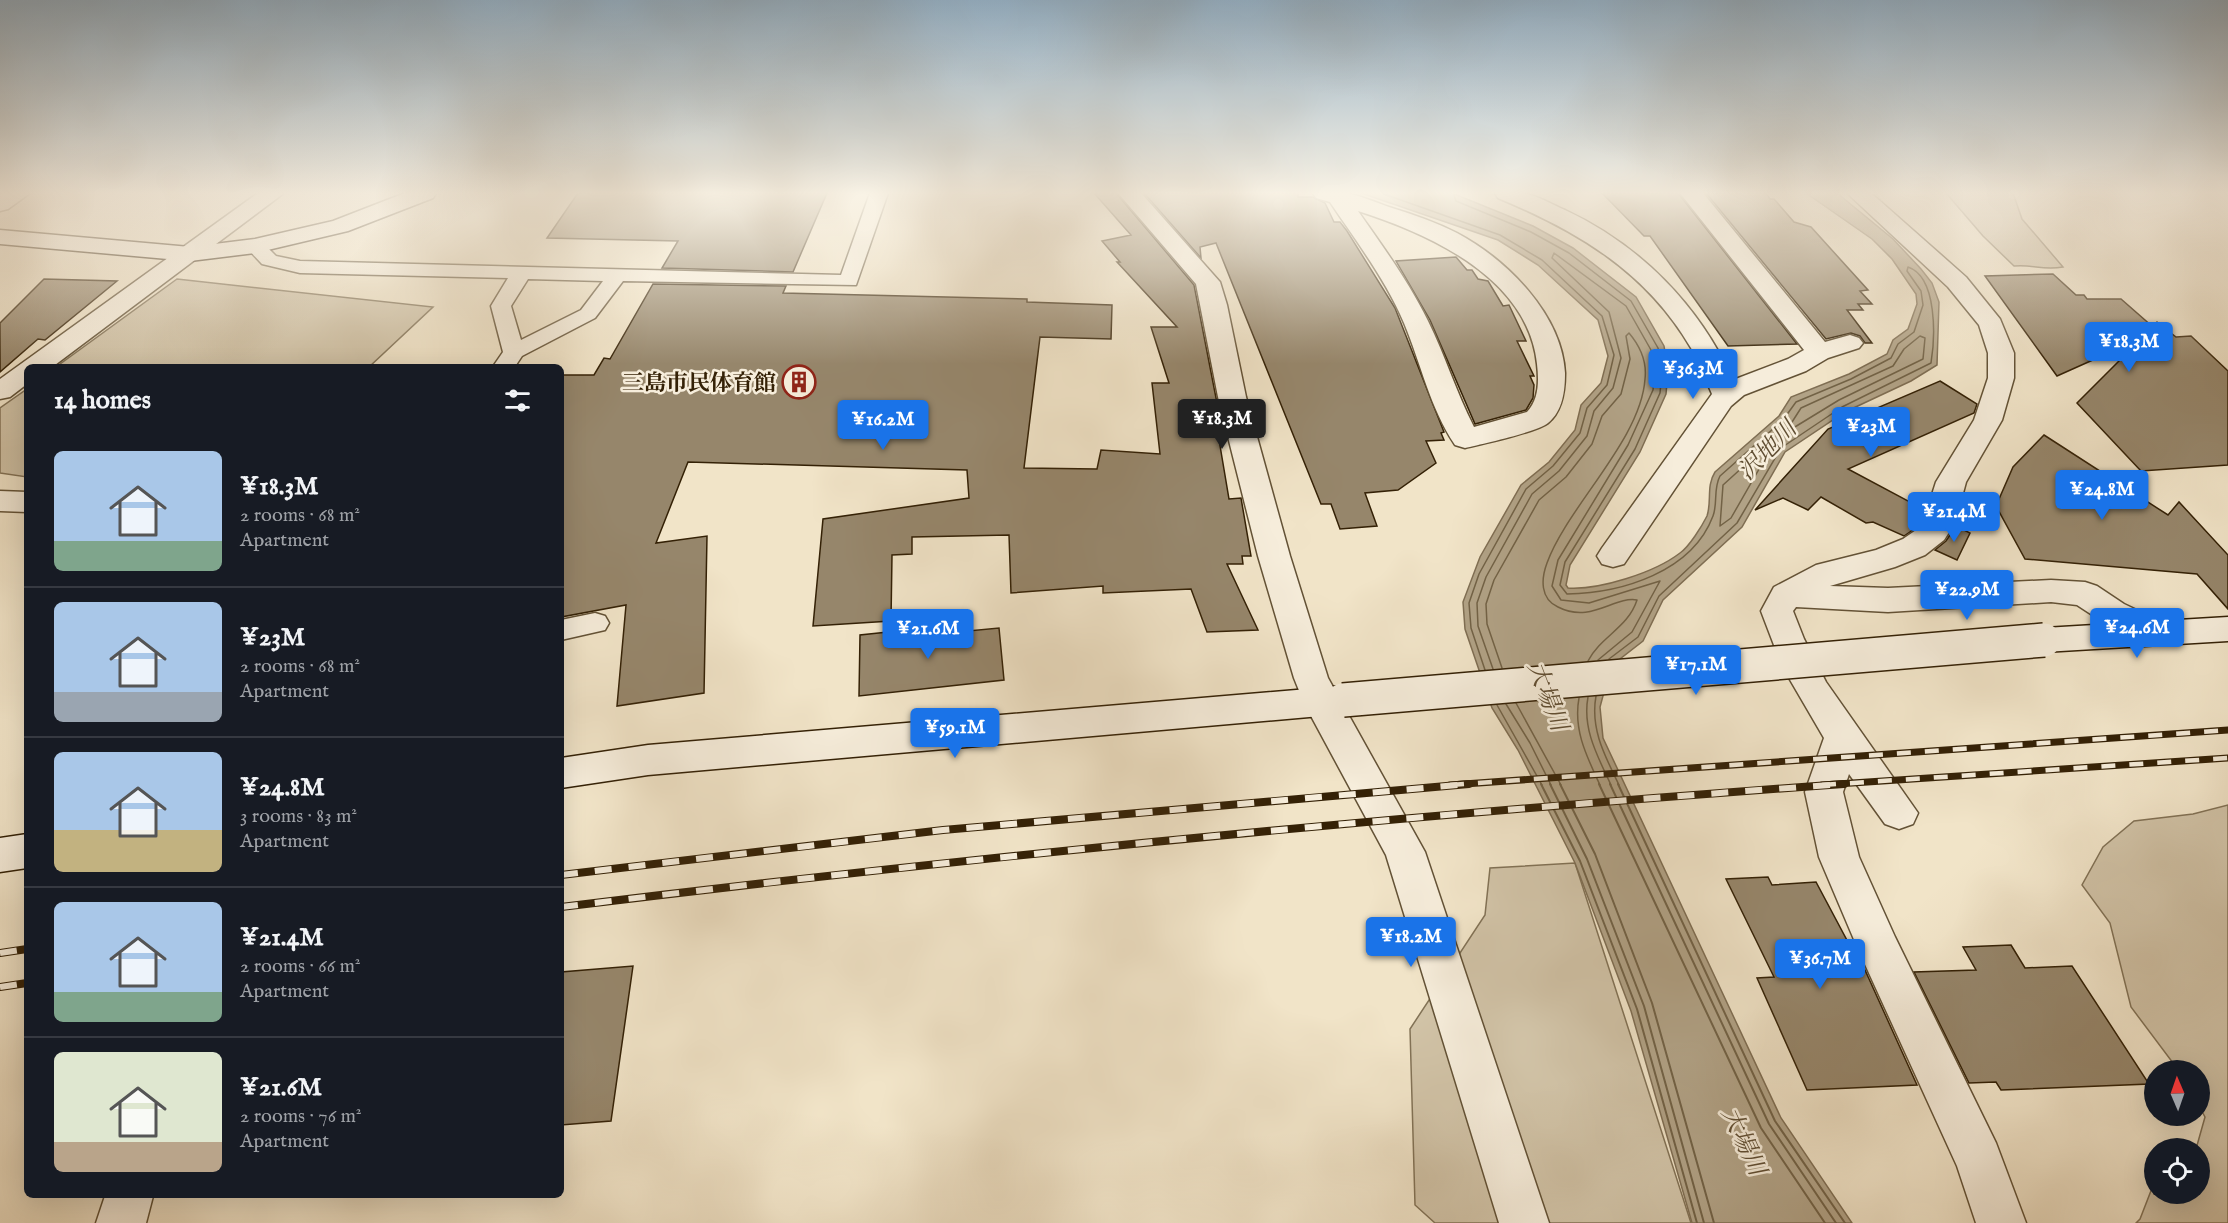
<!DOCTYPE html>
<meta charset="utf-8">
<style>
body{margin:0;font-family:"IM FELL English","Noto Serif JP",serif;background:#242831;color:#f1f3f6;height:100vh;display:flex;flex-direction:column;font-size:22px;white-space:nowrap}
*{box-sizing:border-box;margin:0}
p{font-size:20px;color:#9ea1a6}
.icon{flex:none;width:33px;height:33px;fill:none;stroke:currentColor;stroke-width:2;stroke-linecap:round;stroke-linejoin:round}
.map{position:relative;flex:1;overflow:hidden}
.drawer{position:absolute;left:24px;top:364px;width:540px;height:834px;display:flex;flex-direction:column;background:#171b24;border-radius:9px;box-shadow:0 6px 24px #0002}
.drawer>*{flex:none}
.needle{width:39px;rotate:358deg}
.tools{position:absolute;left:2144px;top:1060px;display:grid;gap:12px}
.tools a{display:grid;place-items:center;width:66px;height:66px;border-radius:50%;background:#171b24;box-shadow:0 6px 24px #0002;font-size:30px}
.price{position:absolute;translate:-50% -51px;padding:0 14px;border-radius:6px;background:#1a73e8;color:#fff;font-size:20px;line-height:39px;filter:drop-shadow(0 2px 3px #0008)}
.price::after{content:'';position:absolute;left:50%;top:36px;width:18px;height:14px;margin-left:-9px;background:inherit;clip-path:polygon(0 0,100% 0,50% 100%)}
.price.current{background:#222;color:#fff}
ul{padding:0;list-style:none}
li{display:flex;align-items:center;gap:18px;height:150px;padding:0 30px}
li+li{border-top:2px solid #363941}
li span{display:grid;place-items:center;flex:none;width:168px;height:120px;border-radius:9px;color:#555}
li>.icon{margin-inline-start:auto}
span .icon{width:72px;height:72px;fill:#fffc;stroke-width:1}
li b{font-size:26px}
h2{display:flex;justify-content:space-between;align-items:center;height:72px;padding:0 30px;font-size:26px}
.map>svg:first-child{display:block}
.green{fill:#d1c3a7;stroke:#827256;stroke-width:1.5}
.water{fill:#b1a286;stroke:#7f6e53;stroke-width:1.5}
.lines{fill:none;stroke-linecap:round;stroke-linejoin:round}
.shore-far1{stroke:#726246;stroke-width:1.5}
.shore{stroke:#726246;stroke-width:2}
.building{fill:#96866b;stroke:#342106;stroke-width:1.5}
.lane-casing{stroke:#635236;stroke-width:3}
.street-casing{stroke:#635236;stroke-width:3}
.secondary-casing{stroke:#342106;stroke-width:3}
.lane{fill:#f6eddb;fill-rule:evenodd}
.street{fill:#f6eddb;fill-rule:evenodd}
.secondary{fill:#f6eddb;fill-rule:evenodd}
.rail-far1-casing{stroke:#342106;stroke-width:7}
.rail-casing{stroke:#342106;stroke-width:8}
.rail-far1{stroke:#f6eddb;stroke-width:4.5;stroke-dasharray:14;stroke-linecap:butt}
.rail{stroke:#f6eddb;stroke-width:6;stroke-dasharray:17;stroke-linecap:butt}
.secondary-bridge-casing{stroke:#342106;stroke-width:36;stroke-linecap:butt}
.secondary-bridge{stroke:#f6eddb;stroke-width:33}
.labels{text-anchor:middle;stroke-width:5;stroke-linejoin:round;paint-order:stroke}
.poi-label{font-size:22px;font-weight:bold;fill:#342106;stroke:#f6eddb;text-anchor:end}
.water-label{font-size:24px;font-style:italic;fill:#604e33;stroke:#f6eddb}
</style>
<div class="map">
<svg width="2228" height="1223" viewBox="0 0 2228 1223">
<rect width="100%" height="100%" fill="#f1e4c8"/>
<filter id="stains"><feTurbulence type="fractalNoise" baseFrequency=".00333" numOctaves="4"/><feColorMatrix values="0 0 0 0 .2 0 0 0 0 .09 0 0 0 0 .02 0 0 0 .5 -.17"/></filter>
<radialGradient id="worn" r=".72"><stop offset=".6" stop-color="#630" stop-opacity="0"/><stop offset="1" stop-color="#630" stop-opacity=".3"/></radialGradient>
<g class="green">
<path d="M1946 193H2013L2022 219 2063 267C2042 271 2034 264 2014 266L1983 236Z"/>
<path d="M177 279 433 307 369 367H56Z"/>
<path d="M27 389V477L0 473V408Z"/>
<path d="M2228 805V1223H2136L2140 1219 2154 1183V1194H2199V1149H2196L2205 1117 2199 1106V1071H2179L2131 1007 2110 923 2082 885 2103 847 2134 821 2193 814Z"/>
<path d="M1575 863 1691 1223H1435L1415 1205 1410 1029 1485 915 1490 868Z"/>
</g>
<path class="water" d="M1361 193H1452L1533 226 1573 248 1636 297 1664 346 1668 371 1666 394 1640 452 1570 565 1566 585 1568 588C1599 590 1654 573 1680 553 1689 547 1702 526 1707 516 1712 501 1706 486 1715 472L1779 416 1791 397 1849 374 1887 354 1893 340 1908 329 1917 304 1916 294 1892 259 1872 239 1806 193H1837L1893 239 1921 269 1932 283 1939 302 1937 365 1911 381 1845 412 1785 452 1742 527 1663 600 1643 641 1611 666 1600 707 1603 738 1781 1118 1852 1223H1692L1631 1011 1575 863 1518 750 1492 708 1465 629 1463 602 1480 557 1521 485 1549 462 1575 430 1581 405 1601 383 1608 356 1598 320 1538 265 1498 240Z"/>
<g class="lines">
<g class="shore-far1">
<path d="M1381 193 1500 235 1542 260 1602 316 1614 355 1607 385 1587 408 1580 433 1553 466 1526 489 1479 574 1469 603 1471 628 1485 670"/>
<path d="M1453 193 1456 201 1531 232 1569 253 1631 301 1658 348 1662 371 1660 393 1635 449 1565 562 1560 585 1567 594C1622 593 1692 572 1713 516 1718 503 1713 489 1720 476L1783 420 1796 402 1851 379 1891 358 1898 344 1914 332 1923 305 1921 291 1907 271 1908 267C1938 277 1935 339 1931 363L1842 407 1781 448 1737 523 1659 596 1638 637 1609 659"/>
<path d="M1920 336 1925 338 1923 359 1839 400 1785 433 1801 408 1893 366 1904 349Z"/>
<path d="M1766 446H1770V450L1731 518 1720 526 1723 485Z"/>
<path d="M1502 668 1487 624 1486 604 1494 580 1539 500 1566 477 1592 444 1602 416 1621 394 1630 359 1626 336 1629 333C1640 346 1647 362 1645 379 1641 440 1567 507 1547 563 1541 579 1540 599 1558 607 1591 624 1614 596 1637 600 1628 628 1601 636 1588 661"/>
<path d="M1493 669 1478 626 1477 603 1486 577 1532 494 1559 471 1587 436 1594 411 1613 388 1621 358 1609 312 1552 258 1554 253 1626 306 1651 350 1655 372 1653 390 1628 445 1558 560 1552 586 1561 600 1589 603 1660 581 1632 632 1598 660"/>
<path d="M1596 696C1590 729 1605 756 1619 785"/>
<path d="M1588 697C1582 729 1598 757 1611 785"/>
<path d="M1579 698C1573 730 1587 757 1600 785"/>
<path d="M1516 703 1561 785"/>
<path d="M1506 704 1530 743 1551 785"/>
<path d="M1497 705 1542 785"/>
</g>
<g class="shore">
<path d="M1541 784 1580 861 1637 1009 1697 1223"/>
<path d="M1550 784 1587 859 1644 1006 1704 1223"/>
<path d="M1560 784 1595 854 1652 1003 1714 1223"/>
<path d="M1599 784 1761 1128 1825 1223"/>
<path d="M1610 784 1769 1124 1836 1223"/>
<path d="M1618 784 1775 1121 1845 1223"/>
</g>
</g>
<g class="building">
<path d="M578 193H827L793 272 662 268 678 241 547 238Z"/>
<path d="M1094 193H1116L1194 285 1217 403 1213 404 1229 499 1241 498 1251 556H1242L1243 564H1227L1258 630 1207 632 1191 589 1103 593V586L1011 593 1009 535 912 537V554L892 555 891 621 813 626 823 519 969 498 967 470 688 462 656 543 707 536 704 693 617 706 626 605 561 617V375H594L604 358 610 359 653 284 786 286 783 293 1027 299V302L1112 305 1111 339 1040 337 1024 468 1097 469 1101 450 1160 454 1152 383H1169L1151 327H1177L1117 262H1120L1102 241 1131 235Z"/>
<path d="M1144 193H1298V197H1313L1325 203 1334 222H1340L1347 231 1395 308 1444 432 1441 433 1444 440 1426 441 1436 463 1398 490 1365 493 1377 526 1340 529 1331 504H1321L1216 243 1200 247 1201 258Z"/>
<path d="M1602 193H1678L1797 344 1728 346 1650 236H1644Z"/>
<path d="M1706 193H1766L1770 199H1774L1794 222 1811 227 1868 290 1860 291 1872 304H1858L1863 310H1847L1872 343H1865L1860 336 1851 333 1826 339Z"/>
<path d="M1456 257 1467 270H1472L1478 279 1488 281 1503 306 1509 305 1526 341H1517L1534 376H1530L1534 385 1533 398 1526 410 1475 424 1430 320 1396 261Z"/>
<path d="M2053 274 2076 295H2084L2087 299H2121L2153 327 2157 322 2176 337 2191 336 2228 371V465L2141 471 2077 403 2142 338 2057 376 1985 276Z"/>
<path d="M44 279 117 281 45 340 38 339 0 372V323Z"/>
<path d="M1940 381 1977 404 1974 413 1848 469 1925 510 1920 525 1904 536 1873 522 1866 523 1821 497 1808 510 1783 498 1755 510 1828 429Z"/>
<path d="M2044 435 2168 515 2179 502 2228 555V609L2197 574 2025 559 1996 506 2013 467Z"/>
<path d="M1956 526 1970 533 1957 560 1935 550 1946 541Z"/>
<path d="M999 628 1004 680 859 696 860 635 916 629V636Z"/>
<path d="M1768 877 1772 885 1816 882 1857 959H1860L1917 1085 1807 1090 1757 978 1774 977 1726 879Z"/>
<path d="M2011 945 2025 968 2072 966 2149 1084 2001 1090 1996 1082 1969 1083 1914 972 1976 970 1963 947Z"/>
<path d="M633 966 611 1121 561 1125V972Z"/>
</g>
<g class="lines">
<g class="lane-casing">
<g id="lane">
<path d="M870 193H888L856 285 623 281 595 318 522 356 514 368H492L503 352 491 306 508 278 300 273 262 264 245 246 255 240 262 242 276 256 300 261 841 275ZM528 279 603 281 581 310 521 340 511 306Z"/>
<path d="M595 613 605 616 609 623 605 630 561 640V620Z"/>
</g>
</g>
<g class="street-casing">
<g id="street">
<path d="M3 193H30L8 209 0 211V195Z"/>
<path d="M258 193H284L51 368H27V384L10 397 0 399V379Z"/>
<path d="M1118 193H1141L1220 282 1227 305 1246 397 1290 556 1328 678 1425 852 1549 1223H1499L1386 855 1304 703 1294 678 1258 556 1218 397 1196 284Z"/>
<path d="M1313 193C1324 193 1335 192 1345 193 1359 195 1375 202 1389 207 1412 214 1435 222 1457 233 1506 259 1562 314 1565 373 1565 390 1563 411 1548 423 1537 432 1482 444 1465 448L1455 445C1430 408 1421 364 1404 323 1386 280 1356 241 1330 202L1316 198ZM1358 211C1430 234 1528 278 1537 364 1539 381 1539 399 1527 412L1474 427C1456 392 1445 355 1428 321 1409 282 1383 247 1358 211Z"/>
<path d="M1495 193C1505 193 1518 191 1527 194 1540 197 1553 205 1565 210 1640 245 1699 305 1733 380L1788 359 1804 350 1680 193H1703L1825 342 1850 335 1859 338 1863 343 1859 348 1828 358 1806 371 1744 395 1731 406 1624 564 1613 567 1602 564 1597 556 1602 548 1712 394C1705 378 1699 362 1691 348 1646 271 1577 231 1498 198Z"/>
<path d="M1847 193H1871L1966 277 2000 319 2014 353V378L2002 420 1966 482 1955 523 1944 540 1925 555 1895 567 1830 586 1888 588 2051 580 2085 582 2097 586 2124 604 2164 623 2169 632 2164 641 2152 644 2100 620 2077 605 2051 602 1888 612 1796 607 1793 611 1804 639 1826 682 1918 813 1913 824 1899 829 1885 824 1849 774 1843 792 1859 857 1895 937 1996 1143 2026 1223H1976L1957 1166 1858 949 1819 857 1805 792 1824 738 1782 666 1761 611 1774 587 1816 565 1876 550 1903 539 1922 526 1936 482 1974 420 1988 378V353L1979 325 1948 287Z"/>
<path d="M0 491 27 492V512L0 511Z"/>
<path d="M105 1196H153L146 1223H96Z"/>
</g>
</g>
<g class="secondary-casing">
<g id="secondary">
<path d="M405 193H436L433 198 348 231 255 253 190 261 0 244V230L190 247 255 239 333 221Z"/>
<path d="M2228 617V641L2044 652 2032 649 2027 640 2032 631 2044 628Z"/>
<path d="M1343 686 1355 690 1361 700 1355 710 1343 714 648 775 561 788V758L648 745Z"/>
<path d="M27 834V868L0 872V838Z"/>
</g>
</g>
<use href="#lane" class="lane"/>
<use href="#street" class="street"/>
<use href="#secondary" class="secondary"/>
<g class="rail-far1-casing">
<g id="rail-far1">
<path d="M1450 785 2228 730"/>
<path d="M1822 785 2228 758"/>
</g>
</g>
<g class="rail-casing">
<g id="rail">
<path d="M561 875 943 830 1469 784"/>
<path d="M561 907C988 855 1415 814 1844 784"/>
<path d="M0 953 27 949"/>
<path d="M0 987 27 983"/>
</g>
</g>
<use href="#rail-far1" class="rail-far1"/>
<use href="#rail" class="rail"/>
<g class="secondary-bridge-casing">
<path id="secondary-bridge" d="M1343 700 2044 640"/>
</g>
<use href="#secondary-bridge" class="secondary-bridge"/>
</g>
<linearGradient id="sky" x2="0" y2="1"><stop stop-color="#92adc1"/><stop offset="0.53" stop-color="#f9f3e6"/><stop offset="1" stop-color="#f9f3e6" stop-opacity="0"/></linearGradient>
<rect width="2228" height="364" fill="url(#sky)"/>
<defs>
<g id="building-ring" transform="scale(1.725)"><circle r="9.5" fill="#f6eddb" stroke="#8f2418" stroke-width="1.5"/><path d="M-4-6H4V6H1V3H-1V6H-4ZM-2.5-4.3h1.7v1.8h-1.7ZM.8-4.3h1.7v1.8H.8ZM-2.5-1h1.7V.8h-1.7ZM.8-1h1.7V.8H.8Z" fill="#8f2418"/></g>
</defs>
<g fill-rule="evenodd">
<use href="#building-ring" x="799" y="382"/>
</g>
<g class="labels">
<g class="poi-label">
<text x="776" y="390">三島市民体育館</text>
</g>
<g class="water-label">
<text transform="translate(1767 450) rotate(-46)" y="8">沢地川</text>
<text transform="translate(1548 696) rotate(69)" y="8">大場川</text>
<text transform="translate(1744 1141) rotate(65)" y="8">大場川</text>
</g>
</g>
<rect width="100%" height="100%" filter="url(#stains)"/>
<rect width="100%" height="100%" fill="url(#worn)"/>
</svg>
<div class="tools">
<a><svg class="needle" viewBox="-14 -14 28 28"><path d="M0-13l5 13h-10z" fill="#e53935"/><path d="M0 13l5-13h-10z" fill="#9ea1a6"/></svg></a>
<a><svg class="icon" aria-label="locate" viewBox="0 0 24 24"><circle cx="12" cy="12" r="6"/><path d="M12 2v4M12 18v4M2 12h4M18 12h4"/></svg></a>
</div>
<b class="price" style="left:2129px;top:373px">¥18.3M</b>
<b class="price" style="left:1693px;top:400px">¥36.3M</b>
<b class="price current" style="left:1222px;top:450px">¥18.3M</b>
<b class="price" style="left:883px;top:451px">¥16.2M</b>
<b class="price" style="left:1871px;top:458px">¥23M</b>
<b class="price" style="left:2102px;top:521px">¥24.8M</b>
<b class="price" style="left:1954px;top:543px">¥21.4M</b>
<b class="price" style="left:1967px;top:621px">¥22.9M</b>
<b class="price" style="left:2137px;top:659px">¥24.6M</b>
<b class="price" style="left:928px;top:660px">¥21.6M</b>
<b class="price" style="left:1696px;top:696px">¥17.1M</b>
<b class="price" style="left:955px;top:759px">¥59.1M</b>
<b class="price" style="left:1411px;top:968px">¥18.2M</b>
<b class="price" style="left:1820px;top:990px">¥36.7M</b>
<section class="drawer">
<h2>14 homes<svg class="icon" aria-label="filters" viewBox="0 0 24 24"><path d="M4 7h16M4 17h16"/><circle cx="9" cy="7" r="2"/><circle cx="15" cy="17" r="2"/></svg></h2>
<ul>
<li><span style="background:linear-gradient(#a9c7e8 75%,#7fa58c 0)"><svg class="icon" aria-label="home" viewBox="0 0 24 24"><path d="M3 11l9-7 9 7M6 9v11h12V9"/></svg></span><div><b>¥18.3M</b><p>2 rooms · 68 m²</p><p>Apartment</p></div></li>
<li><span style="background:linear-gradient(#a9c7e8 75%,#9aa5b1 0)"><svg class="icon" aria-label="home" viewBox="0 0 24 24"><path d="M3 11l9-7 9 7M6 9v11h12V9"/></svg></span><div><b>¥23M</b><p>2 rooms · 68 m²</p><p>Apartment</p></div></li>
<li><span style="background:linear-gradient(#a9c7e8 65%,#c2b280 0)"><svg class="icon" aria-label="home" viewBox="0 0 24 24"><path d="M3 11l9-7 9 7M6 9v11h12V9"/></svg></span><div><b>¥24.8M</b><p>3 rooms · 83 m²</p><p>Apartment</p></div></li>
<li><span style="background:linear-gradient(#a9c7e8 75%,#7fa58c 0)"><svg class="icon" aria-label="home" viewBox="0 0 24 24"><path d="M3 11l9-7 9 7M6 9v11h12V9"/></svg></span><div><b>¥21.4M</b><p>2 rooms · 66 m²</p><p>Apartment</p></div></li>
<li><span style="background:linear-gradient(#dfe7d0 75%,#b9a48a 0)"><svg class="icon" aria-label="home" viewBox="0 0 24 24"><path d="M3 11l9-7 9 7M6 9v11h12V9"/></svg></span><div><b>¥21.6M</b><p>2 rooms · 76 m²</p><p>Apartment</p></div></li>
</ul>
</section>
</div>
